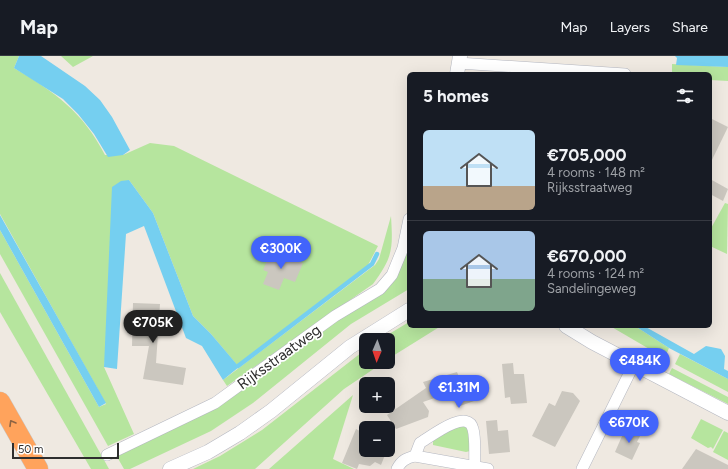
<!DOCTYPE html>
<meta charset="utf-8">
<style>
body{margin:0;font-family:Figtree,sans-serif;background:#20242c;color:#f1f3f6;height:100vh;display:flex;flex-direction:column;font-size:15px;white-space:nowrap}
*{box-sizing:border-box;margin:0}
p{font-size:13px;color:#9ea1a6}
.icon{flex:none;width:22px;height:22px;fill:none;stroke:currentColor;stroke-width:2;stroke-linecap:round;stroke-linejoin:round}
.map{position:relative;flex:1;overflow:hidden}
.sheet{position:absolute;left:407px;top:16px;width:305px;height:256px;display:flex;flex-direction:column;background:#171b24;border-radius:6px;box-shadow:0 4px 16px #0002}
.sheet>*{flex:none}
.needle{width:26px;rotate:182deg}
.buttons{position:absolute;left:359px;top:277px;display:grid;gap:8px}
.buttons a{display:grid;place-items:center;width:36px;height:36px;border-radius:6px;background:#171b24;box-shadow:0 4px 16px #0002;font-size:20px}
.scale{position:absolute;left:12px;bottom:10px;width:107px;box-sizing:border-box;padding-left:4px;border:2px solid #2e2e2e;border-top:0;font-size:11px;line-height:14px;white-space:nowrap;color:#2e2e2e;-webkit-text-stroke:3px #fff;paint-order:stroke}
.price{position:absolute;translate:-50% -34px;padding:0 9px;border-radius:14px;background:#4264fb;color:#fff;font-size:13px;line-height:26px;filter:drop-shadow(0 1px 2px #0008)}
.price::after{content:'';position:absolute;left:50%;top:24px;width:12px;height:9px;margin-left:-6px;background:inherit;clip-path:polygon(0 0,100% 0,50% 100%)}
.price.active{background:#222;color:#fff}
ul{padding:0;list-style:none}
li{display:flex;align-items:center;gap:12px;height:100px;padding:0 16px}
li+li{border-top:1px solid #363941}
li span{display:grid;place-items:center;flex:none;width:112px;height:80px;border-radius:6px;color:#555}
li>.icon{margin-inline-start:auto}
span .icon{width:48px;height:48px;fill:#fffc;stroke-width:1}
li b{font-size:17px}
h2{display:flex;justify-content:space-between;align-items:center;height:48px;padding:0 16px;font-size:17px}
header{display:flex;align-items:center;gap:24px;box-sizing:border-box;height:56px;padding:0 20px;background:#171b24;border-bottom:1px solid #363941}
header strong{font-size:19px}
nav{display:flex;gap:22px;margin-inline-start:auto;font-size:14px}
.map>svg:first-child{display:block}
.green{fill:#b6e59e}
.water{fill:#75cff0}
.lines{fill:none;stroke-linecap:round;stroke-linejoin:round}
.stream{stroke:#75cff0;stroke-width:4.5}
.building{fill:#cbc7bf}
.minor-casing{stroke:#b4b7c1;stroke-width:12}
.tertiary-casing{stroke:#b4b7c1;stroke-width:15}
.motorway-casing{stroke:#c9c9c9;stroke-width:21}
.minor{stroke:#fff;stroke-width:11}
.tertiary{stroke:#fff;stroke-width:14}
.motorway{stroke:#ffa35c;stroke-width:20}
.oneway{stroke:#8c6343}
.labels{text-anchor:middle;stroke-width:3.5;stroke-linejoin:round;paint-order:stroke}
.street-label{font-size:15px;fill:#2e2e2e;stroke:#fff}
</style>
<header>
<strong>Map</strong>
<nav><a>Map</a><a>Layers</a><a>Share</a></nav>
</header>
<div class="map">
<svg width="728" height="413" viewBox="0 0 728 413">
<rect width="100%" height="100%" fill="#efe9e1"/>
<g class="green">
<path d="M0 0H19L14 12C55 36 83 56 105 99H123L150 87 174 90 378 190 368 209 237 309 211 278 193 260 153 157 129 124 104 311 134 378 108 390 0 198V174L99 351 106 348 0 158Z"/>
<path d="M61 0H93L73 11Z"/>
<path d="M672 8 728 11V25L710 24V18H672Z"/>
<path d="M725 147 728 148 727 198 710 190V174Z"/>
<path d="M391 160C393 193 393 201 373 228L227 330 223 324 375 209 379 203Z"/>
<path d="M409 192V233L351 268 253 347 211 375 130 413H124L116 399 211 354 392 224 406 193Z"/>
<path d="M0 217 109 413H91L0 256Z"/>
<path d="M409 266V270H441L388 303V284H379Z"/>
<path d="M610 270H635L669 292 666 299 652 292 651 294Z"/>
<path d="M366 293V306H384L344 333 255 413H193L220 400 262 374Z"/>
<path d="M680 298 728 323V336L675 308Z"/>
<path d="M672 312 728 341V348L669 318Z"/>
<path d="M353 339 333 403 354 413H269Z"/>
<path d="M701 363 723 374 713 393 711 391 708 392 691 382Z"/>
<path d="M460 369 468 371 470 395 466 396 433 389V384Z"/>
<path d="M724 375 728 377V404L713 396Z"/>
</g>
<g class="water">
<path d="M19 0H41L85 30 100 44 112 61 130 94 123 99 108 101 94 78 78 58 63 43 14 12Z"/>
<path d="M675 0H728V11L676 9 677 2Z"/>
<path d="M129 124 153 157 193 260 211 278 239 311 223 324 202 290 186 282 144 170 126 178 117 313 104 311 112 131 121 125Z"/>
<path d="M0 159 106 347 99 351 0 174Z"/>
<path d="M635 270H644L694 298 706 290 721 293 725 300 724 313 728 315V323L669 292Z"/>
</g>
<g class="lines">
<path class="stream" d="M238 310 372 208 377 198"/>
</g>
<g class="building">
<path d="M710 62 728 71 710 108Z"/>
<path d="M710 123 728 133 723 145 710 138Z"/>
<path d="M271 195 303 207 295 226 284 222 279 234 263 228 268 216 263 214Z"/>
<path d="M133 247 160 248 156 307 186 312 183 329 143 323 149 290H132Z"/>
<path d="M513 307 514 318H524L527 347 511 348 510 341 505 342 502 308Z"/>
<path d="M457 316 461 326 470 323 477 344 457 351 452 336 423 346 429 355 428 361 396 373 387 359 426 332 423 326Z"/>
<path d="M562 335 573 337 580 345 555 391 532 380 549 347 555 350Z"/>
<path d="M497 364 498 375 508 374 510 396 489 398 486 365Z"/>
<path d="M626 371 641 378 637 386 640 387 632 404 615 396Z"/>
<path d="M356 373 366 378V394H387L381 409 375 406 370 410 359 408 357 413 342 407Z"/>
<path d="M696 393 728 409V413H682Z"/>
</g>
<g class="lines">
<g class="minor-casing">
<g id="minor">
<path d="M458 7 625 18"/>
<path d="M107 399 215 347 335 260 380 233 392 219 403 192 409 163"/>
<path d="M415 400 420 387C430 381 468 351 473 373 476 384 474 399 475 411"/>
<path d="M397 413C401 405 406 402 415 400L488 413"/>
<path d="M582 413 634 308"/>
</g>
</g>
<g class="tertiary-casing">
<g id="tertiary">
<path d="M457 18 460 0"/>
<path d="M566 270 592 286 728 357"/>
<path d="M170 413 208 396 240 377 271 355 350 291 409 254"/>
</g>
</g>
<g class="motorway-casing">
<path id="motorway" d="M0 346 38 413"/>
</g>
<use href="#minor" class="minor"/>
<use href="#tertiary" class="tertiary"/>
<use href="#motorway" class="motorway"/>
</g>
<defs><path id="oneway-chevron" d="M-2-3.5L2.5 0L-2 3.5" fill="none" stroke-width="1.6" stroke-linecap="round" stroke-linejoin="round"/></defs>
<use class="oneway" href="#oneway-chevron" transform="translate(12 367) rotate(-120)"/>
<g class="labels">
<g class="street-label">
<text transform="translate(279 301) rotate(-36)" y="5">Rijksstraatweg</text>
</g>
</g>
</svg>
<div class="buttons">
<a><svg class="needle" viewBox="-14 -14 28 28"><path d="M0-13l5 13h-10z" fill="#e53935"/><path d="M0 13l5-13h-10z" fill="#9ea1a6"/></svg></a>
<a>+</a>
<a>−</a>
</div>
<div class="scale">50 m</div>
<b class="price" style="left:281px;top:214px">€300K</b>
<b class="price active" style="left:153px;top:288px">€705K</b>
<b class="price" style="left:640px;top:326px">€484K</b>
<b class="price" style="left:459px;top:353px">€1.31M</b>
<b class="price" style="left:629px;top:388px">€670K</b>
<section class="sheet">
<h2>5 homes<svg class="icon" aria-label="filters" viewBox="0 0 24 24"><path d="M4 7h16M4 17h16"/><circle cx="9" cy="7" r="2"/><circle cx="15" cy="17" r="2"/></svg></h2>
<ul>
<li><span style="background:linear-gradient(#bfe0f5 70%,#b9a48a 0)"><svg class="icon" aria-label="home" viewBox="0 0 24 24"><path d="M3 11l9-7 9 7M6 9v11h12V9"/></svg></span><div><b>€705,000</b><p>4 rooms · 148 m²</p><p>Rijksstraatweg</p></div></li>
<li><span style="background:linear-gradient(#a9c7e8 60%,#7fa58c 0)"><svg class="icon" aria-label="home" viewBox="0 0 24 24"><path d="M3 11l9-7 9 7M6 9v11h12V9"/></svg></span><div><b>€670,000</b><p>4 rooms · 124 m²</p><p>Sandelingeweg</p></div></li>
</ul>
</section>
</div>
